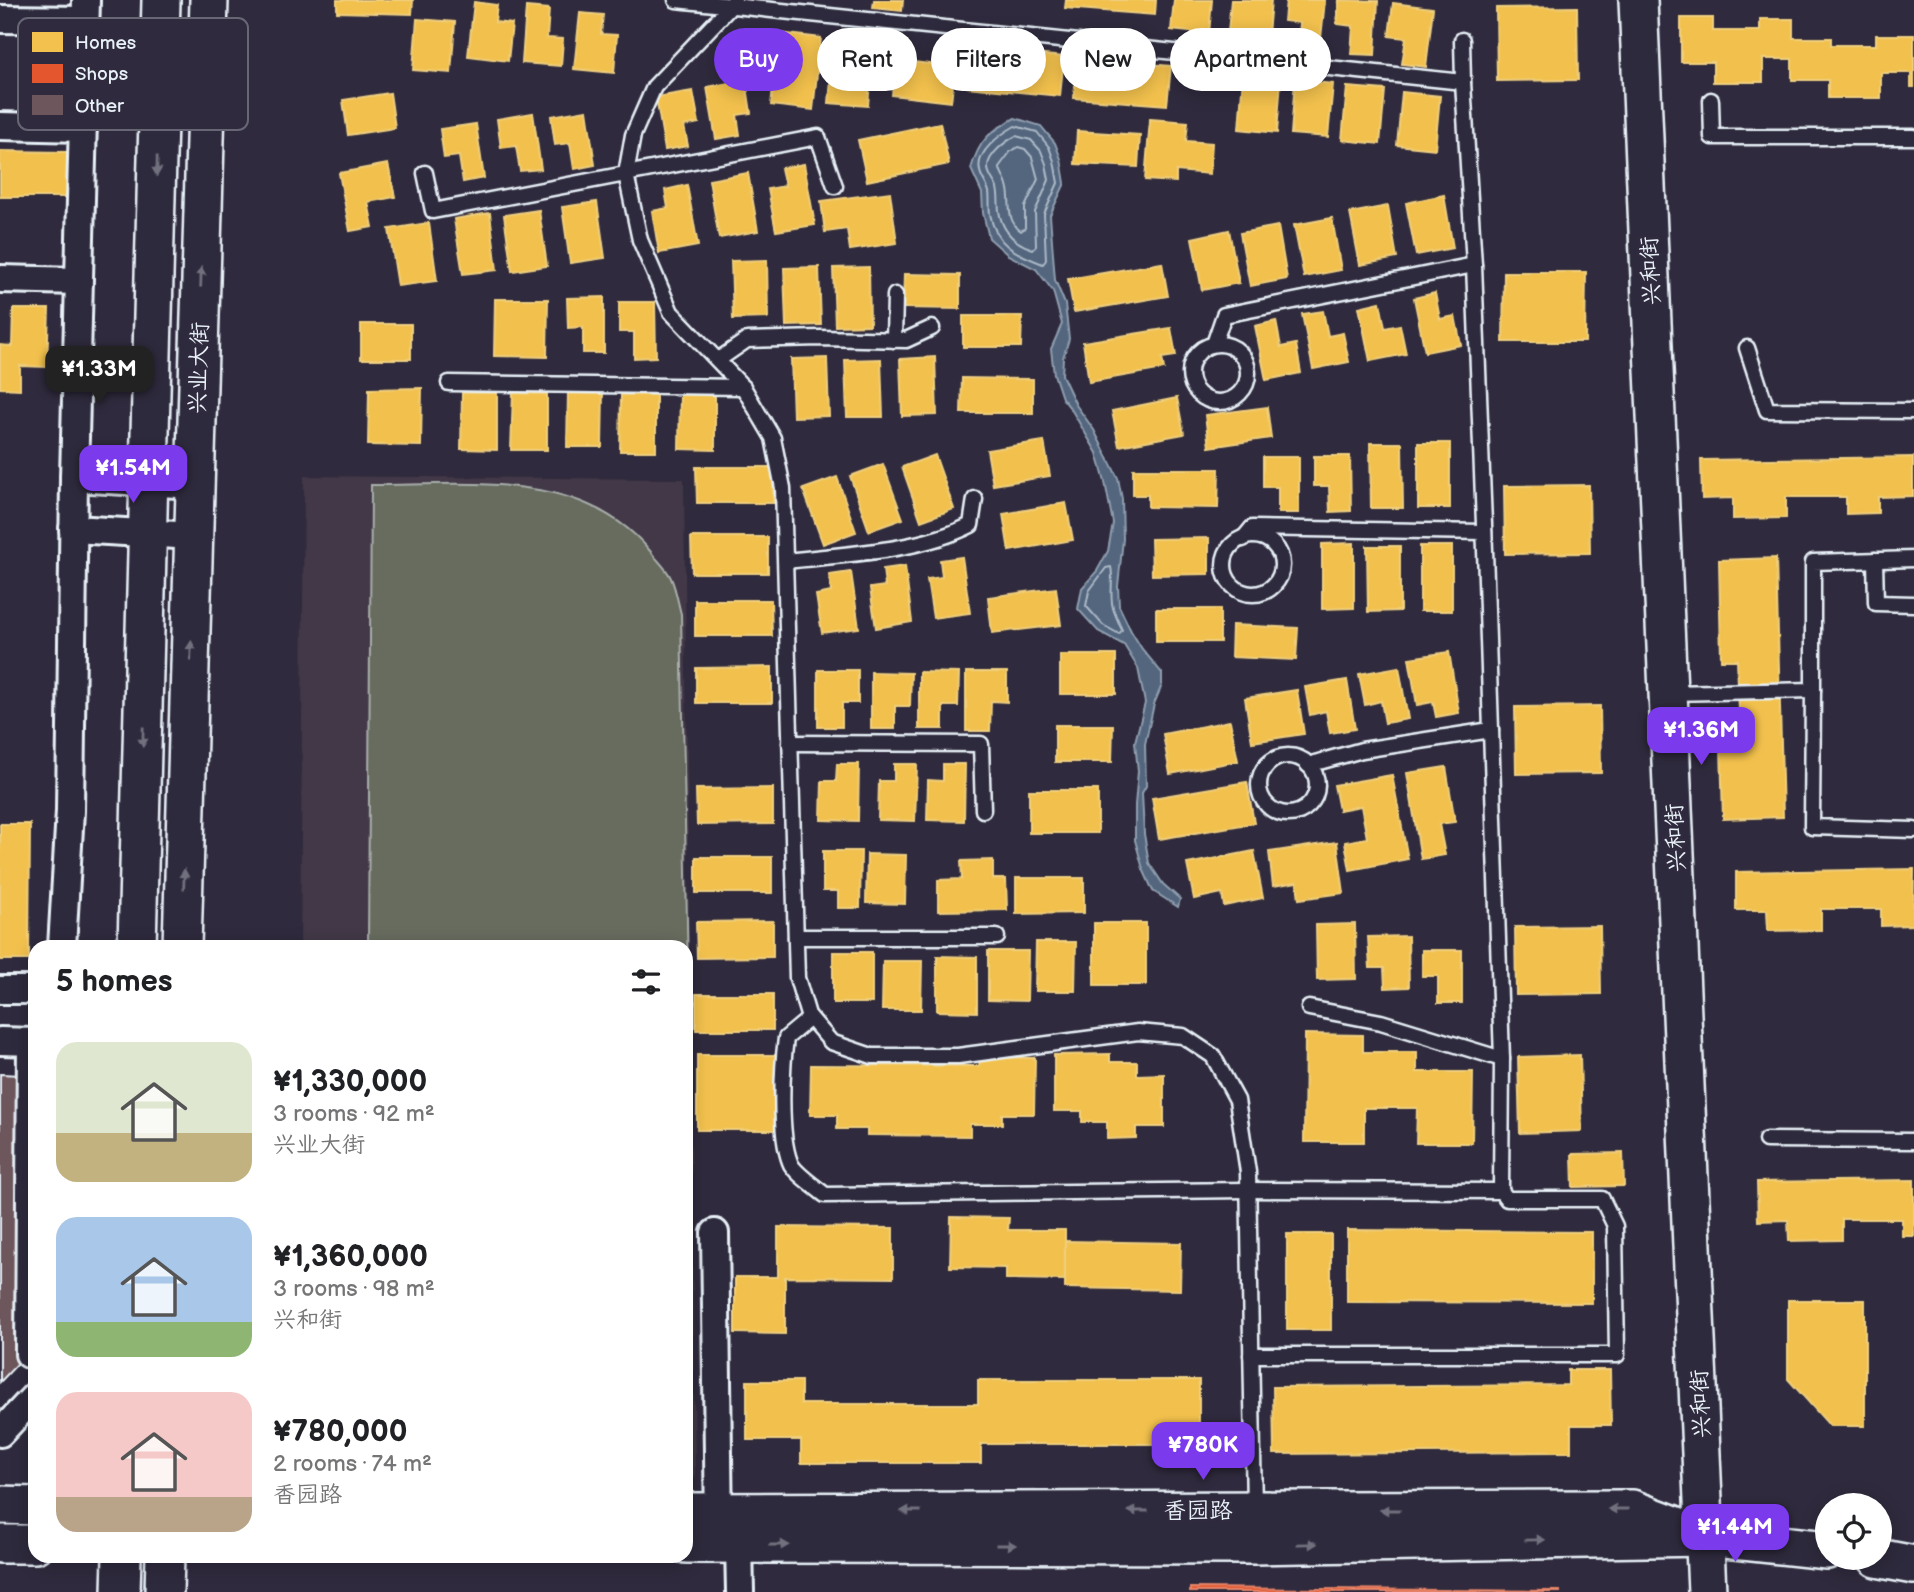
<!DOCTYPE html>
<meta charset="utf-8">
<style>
body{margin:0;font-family:"Balsamiq Sans","LXGW WenKai TC",sans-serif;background:#f2f2f2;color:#202124;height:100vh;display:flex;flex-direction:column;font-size:26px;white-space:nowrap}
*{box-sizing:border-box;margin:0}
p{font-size:23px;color:#757577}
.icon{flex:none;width:38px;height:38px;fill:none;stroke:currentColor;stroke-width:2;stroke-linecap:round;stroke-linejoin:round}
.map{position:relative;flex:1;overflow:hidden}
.side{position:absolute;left:28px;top:940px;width:665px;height:623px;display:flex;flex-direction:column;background:#fff;border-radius:21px;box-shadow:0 4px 18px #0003}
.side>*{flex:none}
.banner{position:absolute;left:714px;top:28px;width:665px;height:63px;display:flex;gap:14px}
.controls{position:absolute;left:1815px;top:1493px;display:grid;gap:14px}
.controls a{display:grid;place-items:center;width:77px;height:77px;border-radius:50%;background:#fff;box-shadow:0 4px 18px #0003;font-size:35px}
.price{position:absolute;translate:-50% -60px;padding:0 16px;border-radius:14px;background:#7c3aed;color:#fff;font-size:23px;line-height:46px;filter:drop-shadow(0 2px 4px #0008)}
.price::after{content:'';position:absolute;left:50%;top:42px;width:21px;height:16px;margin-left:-10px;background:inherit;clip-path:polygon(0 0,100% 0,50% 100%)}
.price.active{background:#222;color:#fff}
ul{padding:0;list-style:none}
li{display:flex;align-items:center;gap:21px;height:175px;padding:0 28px}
li span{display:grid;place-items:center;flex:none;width:196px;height:140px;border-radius:21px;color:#555}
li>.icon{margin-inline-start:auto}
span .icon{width:84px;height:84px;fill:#fffc;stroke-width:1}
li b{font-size:30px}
h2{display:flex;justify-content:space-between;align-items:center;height:84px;padding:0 28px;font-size:30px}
.pill{padding:0 24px;border-radius:32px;background:#fff;box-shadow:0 4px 18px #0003;font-size:24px;line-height:63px}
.pill.active{background:#7c3aed;color:#fff}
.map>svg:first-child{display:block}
.built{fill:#423746}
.green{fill:#676c5e;stroke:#a8aeab;stroke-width:2}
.water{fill:#53667e;stroke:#8f9eaf;stroke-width:2}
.homes{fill:#f2c14e;stroke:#efcf81;stroke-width:2}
.shops{fill:#e4572e;stroke:#e5856b;stroke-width:2}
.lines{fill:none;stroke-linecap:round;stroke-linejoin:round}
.shore{stroke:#acb9c7;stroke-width:2}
.building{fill:#6d565c;stroke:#e8f1f8;stroke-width:2}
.lane-casing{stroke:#e8f1f8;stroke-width:19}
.street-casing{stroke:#e8f1f8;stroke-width:32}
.secondary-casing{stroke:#e8f1f8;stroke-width:42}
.lane{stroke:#2f2a3d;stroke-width:14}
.street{stroke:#2f2a3d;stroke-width:26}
.secondary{stroke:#2f2a3d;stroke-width:37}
.oneway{fill:#70707e}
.labels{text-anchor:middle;stroke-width:7;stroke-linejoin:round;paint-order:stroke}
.street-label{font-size:23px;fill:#e8f1f8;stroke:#2f2a3d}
.key{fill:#2f2a3d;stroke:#666675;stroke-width:2}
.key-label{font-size:19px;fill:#e8f1f8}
</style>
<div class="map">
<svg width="1914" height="1592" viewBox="0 0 1914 1592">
<rect width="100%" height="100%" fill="#2f2a3d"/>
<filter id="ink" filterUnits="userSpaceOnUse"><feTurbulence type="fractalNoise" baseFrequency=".0143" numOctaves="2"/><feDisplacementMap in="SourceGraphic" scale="14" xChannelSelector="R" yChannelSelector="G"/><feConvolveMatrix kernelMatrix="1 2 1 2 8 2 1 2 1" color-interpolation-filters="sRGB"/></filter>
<g filter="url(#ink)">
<path class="built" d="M304 476 684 479 695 1477 686 1476V947H300Z"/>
<path class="green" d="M371 485C466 485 584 469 651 552 657 560 667 569 671 578 676 589 678 603 681 614L688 975 686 980V947H368Z"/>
<path class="water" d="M1015 118 1041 126 1055 143 1061 159 1065 183 1050 215 1055 280 1065 304 1069 339 1063 358 1062 375 1076 405 1094 430 1118 478 1122 499 1123 539 1118 586 1119 606 1131 631 1142 649 1162 673V685L1154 704 1145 744 1146 786 1142 793 1144 834 1149 863 1163 884 1180 899 1178 907 1153 891 1143 869 1135 840V805L1138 771 1135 742 1145 703 1138 668 1124 645 1098 631 1078 609 1082 588 1097 571 1108 551 1113 523 1105 482 1097 453 1071 409 1062 398 1054 374 1051 349 1062 324 1053 291 1036 269 1008 255 989 238 983 213 982 193 971 169C979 140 989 132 1015 118Z"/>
<g class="homes">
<path d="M337 0H413L412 14 337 12Z"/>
<path d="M874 0H903L902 11 873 8Z"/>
<path d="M1066 0H1156L1155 15 1065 8Z"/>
<path d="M1174 0H1212L1209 34 1171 30Z"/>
<path d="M1231 0H1271L1268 35 1228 32Z"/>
<path d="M1286 0H1325L1320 48 1298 47 1300 23 1284 21Z"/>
<path d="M1339 0 1378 1 1375 55 1351 54 1353 26 1337 24Z"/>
<path d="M474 2 497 5 495 22 512 24 508 61 468 56Z"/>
<path d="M1393 3 1433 8 1426 67 1402 64 1406 38 1389 36Z"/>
<path d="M526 7 549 9 547 38 563 39 561 66 522 63Z"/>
<path d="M1577 7 1578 80 1497 81 1496 8Z"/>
<path d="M580 13 603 15 601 34 617 35 614 73 574 69Z"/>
<path d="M1681 18H1713V31H1760V19H1793V38H1831V45H1876V35H1914V87H1911V73H1881V98H1828V80H1792V59H1763V82H1713V62H1681Z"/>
<path d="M417 19 455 22 451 73 413 70Z"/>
<path d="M779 33 821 38 813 110 771 105Z"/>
<path d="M834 42 873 45 868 106 829 103Z"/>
<path d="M971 48 1064 57 1060 96 967 87Z"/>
<path d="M1077 58 1171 66 1167 105 1074 98Z"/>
<path d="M896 60 955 67 951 102 892 95Z"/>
<path d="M1243 76 1281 80 1277 133 1239 129Z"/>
<path d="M746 80 751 113 737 115 740 135 716 139 707 87Z"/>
<path d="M1295 80 1333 84 1328 137 1291 134Z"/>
<path d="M1347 87 1385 90 1380 144 1342 140Z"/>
<path d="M693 91 699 123 684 126 688 146 665 150 656 97Z"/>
<path d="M1402 92 1440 96 1435 149 1397 145Z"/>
<path d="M390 93 395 128 348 135 343 100Z"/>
<path d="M587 110 595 165 574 169 570 143 555 145 551 116Z"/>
<path d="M533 113 541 169 520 171 516 146 501 148 497 119Z"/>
<path d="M1150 119 1188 122 1186 141 1212 143 1210 174 1176 171V182L1145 180Z"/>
<path d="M940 123 949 164 867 181 858 140Z"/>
<path d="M476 124 484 178 463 182 459 156 444 158 440 129Z"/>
<path d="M1077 131 1140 135 1138 167 1075 164Z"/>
<path d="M0 151 67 152V197H0Z"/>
<path d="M388 164 395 197 368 202 373 227 350 231 339 173Z"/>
<path d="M804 164 815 225 776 231 768 189 785 186 781 168Z"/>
<path d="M748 173 758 231 719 238 709 180Z"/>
<path d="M687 185 698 246 659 253 652 211 668 208 665 190Z"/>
<path d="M890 192 897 243 850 250 847 229 825 232 821 201Z"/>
<path d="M1444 195 1453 248 1416 255 1406 203Z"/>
<path d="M597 202 605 258 570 263 562 207Z"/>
<path d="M1388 206 1397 258 1360 265 1350 213Z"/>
<path d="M539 210 547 266 512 271 504 215Z"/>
<path d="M490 213 497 270 463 274 454 219Z"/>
<path d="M1332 218 1341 270 1304 277 1294 225Z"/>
<path d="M429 223 437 281 398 286 389 229Z"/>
<path d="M1278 226 1287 279 1250 286 1240 233Z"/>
<path d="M1229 230 1239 283 1202 290 1192 238Z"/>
<path d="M767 260 768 318 733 319 731 261Z"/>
<path d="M1162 263 1168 296 1074 312 1068 279Z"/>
<path d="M819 267 821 325 786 326 784 268Z"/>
<path d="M869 267 870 325 835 326 833 268Z"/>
<path d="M1504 272H1586L1585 342H1503Z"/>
<path d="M904 274 960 275V309L903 308Z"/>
<path d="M1435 293 1440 319 1455 316 1461 345 1425 352 1414 298Z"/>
<path d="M604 297V353H583V327L568 328 567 298Z"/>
<path d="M495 299H548L547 357 494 356Z"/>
<path d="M619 302H655L656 357 634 358V332H619Z"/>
<path d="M1380 302 1385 328 1400 325 1406 354 1370 361 1359 307Z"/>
<path d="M13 309H49L47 367 20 366V389L0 388V345L12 346Z"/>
<path d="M1323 311 1328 336 1343 333 1349 362 1313 369 1302 314Z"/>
<path d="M963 316H1022L1021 347H963Z"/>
<path d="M1276 321 1281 347 1296 344 1301 373 1266 380 1255 326Z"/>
<rect x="361" y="324" width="50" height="35"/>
<path d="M1171 328 1176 356 1162 358 1164 369 1089 382 1083 342Z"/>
<path d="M935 357 937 415 902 416 900 359Z"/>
<path d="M827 358 829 416 793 417 791 359Z"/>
<path d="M881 359 883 417H847L845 360Z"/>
<path d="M962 378 1033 379V413H961Z"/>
<path d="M422 388 421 446 368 445 369 389Z"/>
<path d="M568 391H603L602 447H567Z"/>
<path d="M462 393H497V450L461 449Z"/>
<path d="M513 393 547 394V450H511Z"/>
<path d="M680 393 715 394V450L679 449Z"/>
<path d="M621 395H656V451H620Z"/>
<path d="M1177 398 1184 434 1119 446 1112 411Z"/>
<path d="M1267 407 1271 438 1209 447 1205 415Z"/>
<path d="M1044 441 1050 476 993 485 987 450Z"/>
<path d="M1370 443H1402L1403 508H1371Z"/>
<rect x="1418" y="443" width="32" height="65"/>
<path d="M935 455 954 509 921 521 902 467Z"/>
<path d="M1314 456H1350L1351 511 1330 512 1329 486H1314Z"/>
<path d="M1263 457H1299V513H1278V487H1263Z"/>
<path d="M1913 457V496L1878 497V513L1846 514V497H1786V518L1733 519V498L1702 499 1701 460Z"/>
<path d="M883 464 903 519 869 531 850 476Z"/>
<path d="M696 467H773V503H697Z"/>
<path d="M1133 469H1219L1218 508 1148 507V495H1133Z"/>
<path d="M837 477 856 532 823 544 803 489Z"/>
<path d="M1589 485 1590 553 1505 554 1504 486Z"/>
<path d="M1066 503 1073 540 1009 551 1003 514Z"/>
<path d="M691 537H768V573H692Z"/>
<path d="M1209 538V574L1152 575 1151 539Z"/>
<path d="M1354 543V608L1322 609V544Z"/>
<path d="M1367 546H1400V611L1368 612Z"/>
<rect x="1420" y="546" width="32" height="65"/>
<path d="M962 557 970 613 933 618 927 579 942 577 940 560Z"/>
<path d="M1776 558 1783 817 1723 819 1720 712H1739L1737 660H1721L1719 560Z"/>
<path d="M905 566 912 622 876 628 870 588 885 586 883 569Z"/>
<path d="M851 572 859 628 822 633 816 595 831 592 829 575Z"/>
<path d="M1056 588 1061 625 992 633 988 597Z"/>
<path d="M695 600H771L772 636H695Z"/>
<rect x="1156" y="609" width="64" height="33"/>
<path d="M1232 625 1298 628 1296 660 1231 657Z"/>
<path d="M1449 652 1459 713 1436 717 1433 702 1417 705 1409 658Z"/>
<rect x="1060" y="655" width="56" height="39"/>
<path d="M772 667V703H696V668Z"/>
<path d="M1399 667 1408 719 1385 723 1381 701 1365 705 1359 674Z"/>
<path d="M818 670H858V703H842V727H818Z"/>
<path d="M871 672 911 673 910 706H895V729H871Z"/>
<path d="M919 672 959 673 958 706H943V729H919Z"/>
<path d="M966 672H1007V702L991 701 990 731H966Z"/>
<path d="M1347 680 1355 729 1330 733 1326 711 1310 715 1305 687Z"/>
<path d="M1297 690 1304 734 1252 742 1245 698Z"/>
<path d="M1600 706 1601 773 1516 774 1515 707Z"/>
<path d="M1230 721 1238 761 1170 774 1163 734Z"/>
<path d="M1055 725H1113L1112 762H1055Z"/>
<path d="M837 764H859L858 821 821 820 822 781H836Z"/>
<path d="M894 764H917L915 821 878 820 879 781H894Z"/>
<path d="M943 764H965L964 821 927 820 928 780 943 781Z"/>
<path d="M1446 767 1455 822 1439 824 1445 855 1421 859 1407 773Z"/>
<path d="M1392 775 1408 859 1350 870 1345 842 1367 838 1361 806 1339 810 1334 785Z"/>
<path d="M1247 782 1254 823 1159 839 1152 798Z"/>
<path d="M773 788V824L697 825 696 789Z"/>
<rect x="1029" y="790" width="69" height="43"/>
<path d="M0 824H30L29 960H0Z"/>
<path d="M1337 842 1344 893 1299 899 1297 882 1273 886 1269 852Z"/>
<path d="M823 851H861L860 908H838V891H823Z"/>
<path d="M1254 851 1263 898 1224 906 1222 893 1194 899 1187 864Z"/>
<path d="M867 854 906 855 905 904 866 903Z"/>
<rect x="696" y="857" width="76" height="36"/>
<path d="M993 860V879H1006L1007 910 938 911V880L962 879 961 861Z"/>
<path d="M1914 869 1913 925 1881 926V909H1821V930L1768 931 1767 910H1736V872Z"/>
<path d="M1016 878H1084V913L1016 914Z"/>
<path d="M773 921V957L697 958 696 922Z"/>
<rect x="1094" y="923" width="52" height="62"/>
<path d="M1355 924 1356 979 1317 980 1316 925Z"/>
<path d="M1600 926 1601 994 1516 995 1515 927Z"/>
<path d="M1408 936 1409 987 1385 988 1384 968H1370L1368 937Z"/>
<path d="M1036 942H1076L1075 991H1035Z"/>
<path d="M1422 950H1462V1003H1438V976H1422Z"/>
<path d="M988 951H1028L1027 1001 988 1000Z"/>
<rect x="833" y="952" width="39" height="51"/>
<path d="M937 956 977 957V1012L937 1011Z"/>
<path d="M883 961H922L921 1010H882Z"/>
<rect x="696" y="994" width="77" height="36"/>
<path d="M1305 1034 1363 1035V1052H1417V1072H1473L1472 1143H1416L1417 1108H1364V1142H1304Z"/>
<path d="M1110 1054V1062H1137V1075L1164 1074V1127H1136V1138L1107 1139V1122H1082V1111H1054V1055Z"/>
<rect x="697" y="1055" width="79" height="75"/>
<path d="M1580 1055 1582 1131 1520 1133 1518 1057Z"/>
<path d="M980 1057 1035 1058 1034 1114H1002V1124H970V1136L867 1135V1129H837V1115H810L811 1065 979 1066Z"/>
<path d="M1623 1153 1624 1186 1573 1187 1572 1154Z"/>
<path d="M1914 1180V1236H1902V1219H1842V1240L1789 1241 1788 1220 1758 1221 1757 1182Z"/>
<path d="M951 1217 1009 1218 1008 1230H1065V1280L1006 1279V1268L950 1267Z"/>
<path d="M778 1227 893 1228V1278L785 1277V1334L735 1333V1277H778Z"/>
<path d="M1347 1230 1592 1232V1303L1347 1302Z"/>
<rect x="1287" y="1234" width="44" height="96"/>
<path d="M1065 1241 1181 1243 1180 1290 1065 1288Z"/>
<path d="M1788 1300H1865V1426H1830L1788 1379Z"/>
<path d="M1568 1370H1610L1611 1425H1571V1452L1274 1454 1273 1387 1568 1385Z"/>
<path d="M978 1380H1199V1444H981V1463H801V1440H747V1381H801V1404H978Z"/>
</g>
<path class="shops" d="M1190 1588 1560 1591V1592H1190Z"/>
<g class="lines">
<g class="shore">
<path d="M1015 126 1037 132 1049 147 1054 161 1058 183 1044 214 1046 260 1043 264C1015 253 996 246 990 214 989 207 990 199 989 192 987 184 981 178 980 171 975 152 1001 134 1015 126Z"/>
<path d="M1016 136 1031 140 1041 151 1046 164 1049 180 1035 212 1036 246 1033 249C1014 243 1002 231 999 211 998 203 999 196 997 188 995 182 988 175 988 168 987 155 1006 141 1016 136Z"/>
<path d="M1018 147 1025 149 1032 157 1038 179 1025 207V228L1021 231C1006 221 1011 204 1008 189 1006 181 1002 174 999 167L1011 151Z"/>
<path d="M1111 567C1114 579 1109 595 1113 608 1115 615 1119 623 1122 630L1119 634 1103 625 1086 606 1089 591 1106 568Z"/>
</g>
</g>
<path class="building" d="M0 1074 21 1075 20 1361 0 1382Z"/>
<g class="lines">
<g class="lane-casing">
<g id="lane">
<path d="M676 0 1463 82"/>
<path d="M734 0 732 5 654 87 633 135 626 174 640 240 671 312 743 387 773 438 783 488 797 978 808 1015 831 1042 872 1056H958L1138 1032 1183 1036 1213 1056 1237 1100 1248 1172 1254 1508"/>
<path d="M1711 100 1712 137H1914"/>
<path d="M425 173 433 211 818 137 835 186"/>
<path d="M894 340 895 295"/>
<path d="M1214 344 1224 315 1474 265"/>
<circle cx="1219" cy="373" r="29"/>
<path d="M1747 348 1767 410 1914 411"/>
<path d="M718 360 747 340 820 338 906 340 932 328"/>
<path d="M449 383 743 387"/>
<circle cx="1253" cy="565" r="29"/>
<path d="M1243 539 1252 528 1484 532"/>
<path d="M1875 560 1876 603 1914 604"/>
<path d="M786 561C844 554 918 552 971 525L975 499"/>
<path d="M1813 690 1812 827 1914 830"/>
<path d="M1670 693 1813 690V562L1914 559"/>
<path d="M790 743 981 744 983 810"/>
<circle cx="1288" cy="785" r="29"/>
<path d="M1308 765 1362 750 1491 730"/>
<path d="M796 937H997"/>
<path d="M1309 1008 1381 1022 1502 1059"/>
<path d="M810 1018 786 1038C782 1068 779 1134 790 1162 793 1172 817 1188 825 1195L1248 1190 1501 1191"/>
<path d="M1766 1140 1914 1141"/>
<path d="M1251 1355H1617L1615 1226 1602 1199H1507L1501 1191 1502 1059 1485 550 1474 265 1463 82 1462 40"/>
</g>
</g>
<g class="street-casing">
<g id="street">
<path d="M0 19 85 20"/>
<path d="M0 126 83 128"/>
<path d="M0 279 78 281"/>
<path d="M74 478 195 485"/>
<path d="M73 529 194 536"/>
<path d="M62 947 70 811 74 478 86 0"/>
<path d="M0 990H35"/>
<path d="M0 1041 35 1042"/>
<path d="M715 1233 719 1528"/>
<path d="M29 1354 31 1042"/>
<path d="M0 1433 35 1396"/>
<path d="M739 1544 740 1592"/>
</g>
</g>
<g class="secondary-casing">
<g id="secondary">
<path d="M1638 0 1707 1592"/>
<path d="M137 947 161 0"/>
<path d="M182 947 209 0"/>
<path d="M0 1505 35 1506"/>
<path d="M686 1512 1632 1509 1685 1529"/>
<path d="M0 1544H35"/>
<path d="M686 1544 1254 1545 1706 1537 1827 1550"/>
<path d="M1877 1558 1914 1565"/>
<path d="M121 1592 122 1556"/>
<path d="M164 1592 165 1556"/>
</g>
</g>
<use href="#lane" class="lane"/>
<use href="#street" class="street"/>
<use href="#secondary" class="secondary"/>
</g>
<defs><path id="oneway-solid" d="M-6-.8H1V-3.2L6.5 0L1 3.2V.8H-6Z" transform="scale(1.75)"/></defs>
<g class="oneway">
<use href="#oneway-solid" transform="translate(157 166) rotate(91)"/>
<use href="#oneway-solid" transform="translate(201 277) rotate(-88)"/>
<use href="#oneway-solid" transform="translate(191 651) rotate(-88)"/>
<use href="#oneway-solid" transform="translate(143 737) rotate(91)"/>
<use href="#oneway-solid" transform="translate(184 879) rotate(-88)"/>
<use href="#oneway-solid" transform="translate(1618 1509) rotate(180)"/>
<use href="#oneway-solid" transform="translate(1390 1510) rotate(180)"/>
<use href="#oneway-solid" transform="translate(911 1511) rotate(180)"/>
<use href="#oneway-solid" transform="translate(1138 1511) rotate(180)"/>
<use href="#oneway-solid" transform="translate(1535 1540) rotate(-1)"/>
<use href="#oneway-solid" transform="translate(1307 1544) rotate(-1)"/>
<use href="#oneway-solid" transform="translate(779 1545)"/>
<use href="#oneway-solid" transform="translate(1006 1545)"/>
</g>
</g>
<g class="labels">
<g class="street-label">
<text transform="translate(1650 271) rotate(-93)" y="8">兴和街</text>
<text transform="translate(198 368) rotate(-88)" y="8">兴业大街</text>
<text transform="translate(1675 838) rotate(-93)" y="8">兴和街</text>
<text transform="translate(1700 1404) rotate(-93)" y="8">兴和街</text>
<text x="1198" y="1518">香园路</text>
</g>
</g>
<rect x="18" y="18" width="230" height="112" rx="10" class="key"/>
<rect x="32" y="32" width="31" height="20" fill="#f2c14e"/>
<rect x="32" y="64" width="31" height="19" fill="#e4572e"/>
<rect x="32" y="95" width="31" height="20" fill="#6d565c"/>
<g class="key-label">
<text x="75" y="49">Homes</text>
<text x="75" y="80">Shops</text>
<text x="75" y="112">Other</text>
</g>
</svg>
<div class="controls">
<a><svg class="icon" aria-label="locate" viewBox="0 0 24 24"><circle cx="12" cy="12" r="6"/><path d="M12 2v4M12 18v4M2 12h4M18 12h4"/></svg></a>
</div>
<b class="price active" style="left:99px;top:406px">¥1.33M</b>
<b class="price" style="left:133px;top:505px">¥1.54M</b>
<b class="price" style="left:1701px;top:767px">¥1.36M</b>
<b class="price" style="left:1203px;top:1482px">¥780K</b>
<b class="price" style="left:1735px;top:1564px">¥1.44M</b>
<div class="banner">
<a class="pill active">Buy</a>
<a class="pill">Rent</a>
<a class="pill">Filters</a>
<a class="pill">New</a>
<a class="pill">Apartment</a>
</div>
<section class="side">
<h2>5 homes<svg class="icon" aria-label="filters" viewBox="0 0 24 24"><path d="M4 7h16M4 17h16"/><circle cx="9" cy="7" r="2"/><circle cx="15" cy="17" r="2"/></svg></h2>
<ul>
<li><span style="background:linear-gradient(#dfe7d0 65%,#c2b280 0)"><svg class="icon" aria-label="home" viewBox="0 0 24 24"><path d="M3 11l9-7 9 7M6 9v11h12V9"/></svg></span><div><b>¥1,330,000</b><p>3 rooms · 92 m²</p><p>兴业大街</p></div></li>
<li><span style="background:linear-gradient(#a9c7e8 75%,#8fb573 0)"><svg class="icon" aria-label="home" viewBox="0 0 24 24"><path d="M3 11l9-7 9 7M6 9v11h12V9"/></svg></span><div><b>¥1,360,000</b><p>3 rooms · 98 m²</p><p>兴和街</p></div></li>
<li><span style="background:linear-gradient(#f6c9c9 75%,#b9a48a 0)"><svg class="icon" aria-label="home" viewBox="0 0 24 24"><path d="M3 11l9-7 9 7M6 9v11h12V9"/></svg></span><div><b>¥780,000</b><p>2 rooms · 74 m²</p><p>香园路</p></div></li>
</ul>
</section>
</div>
